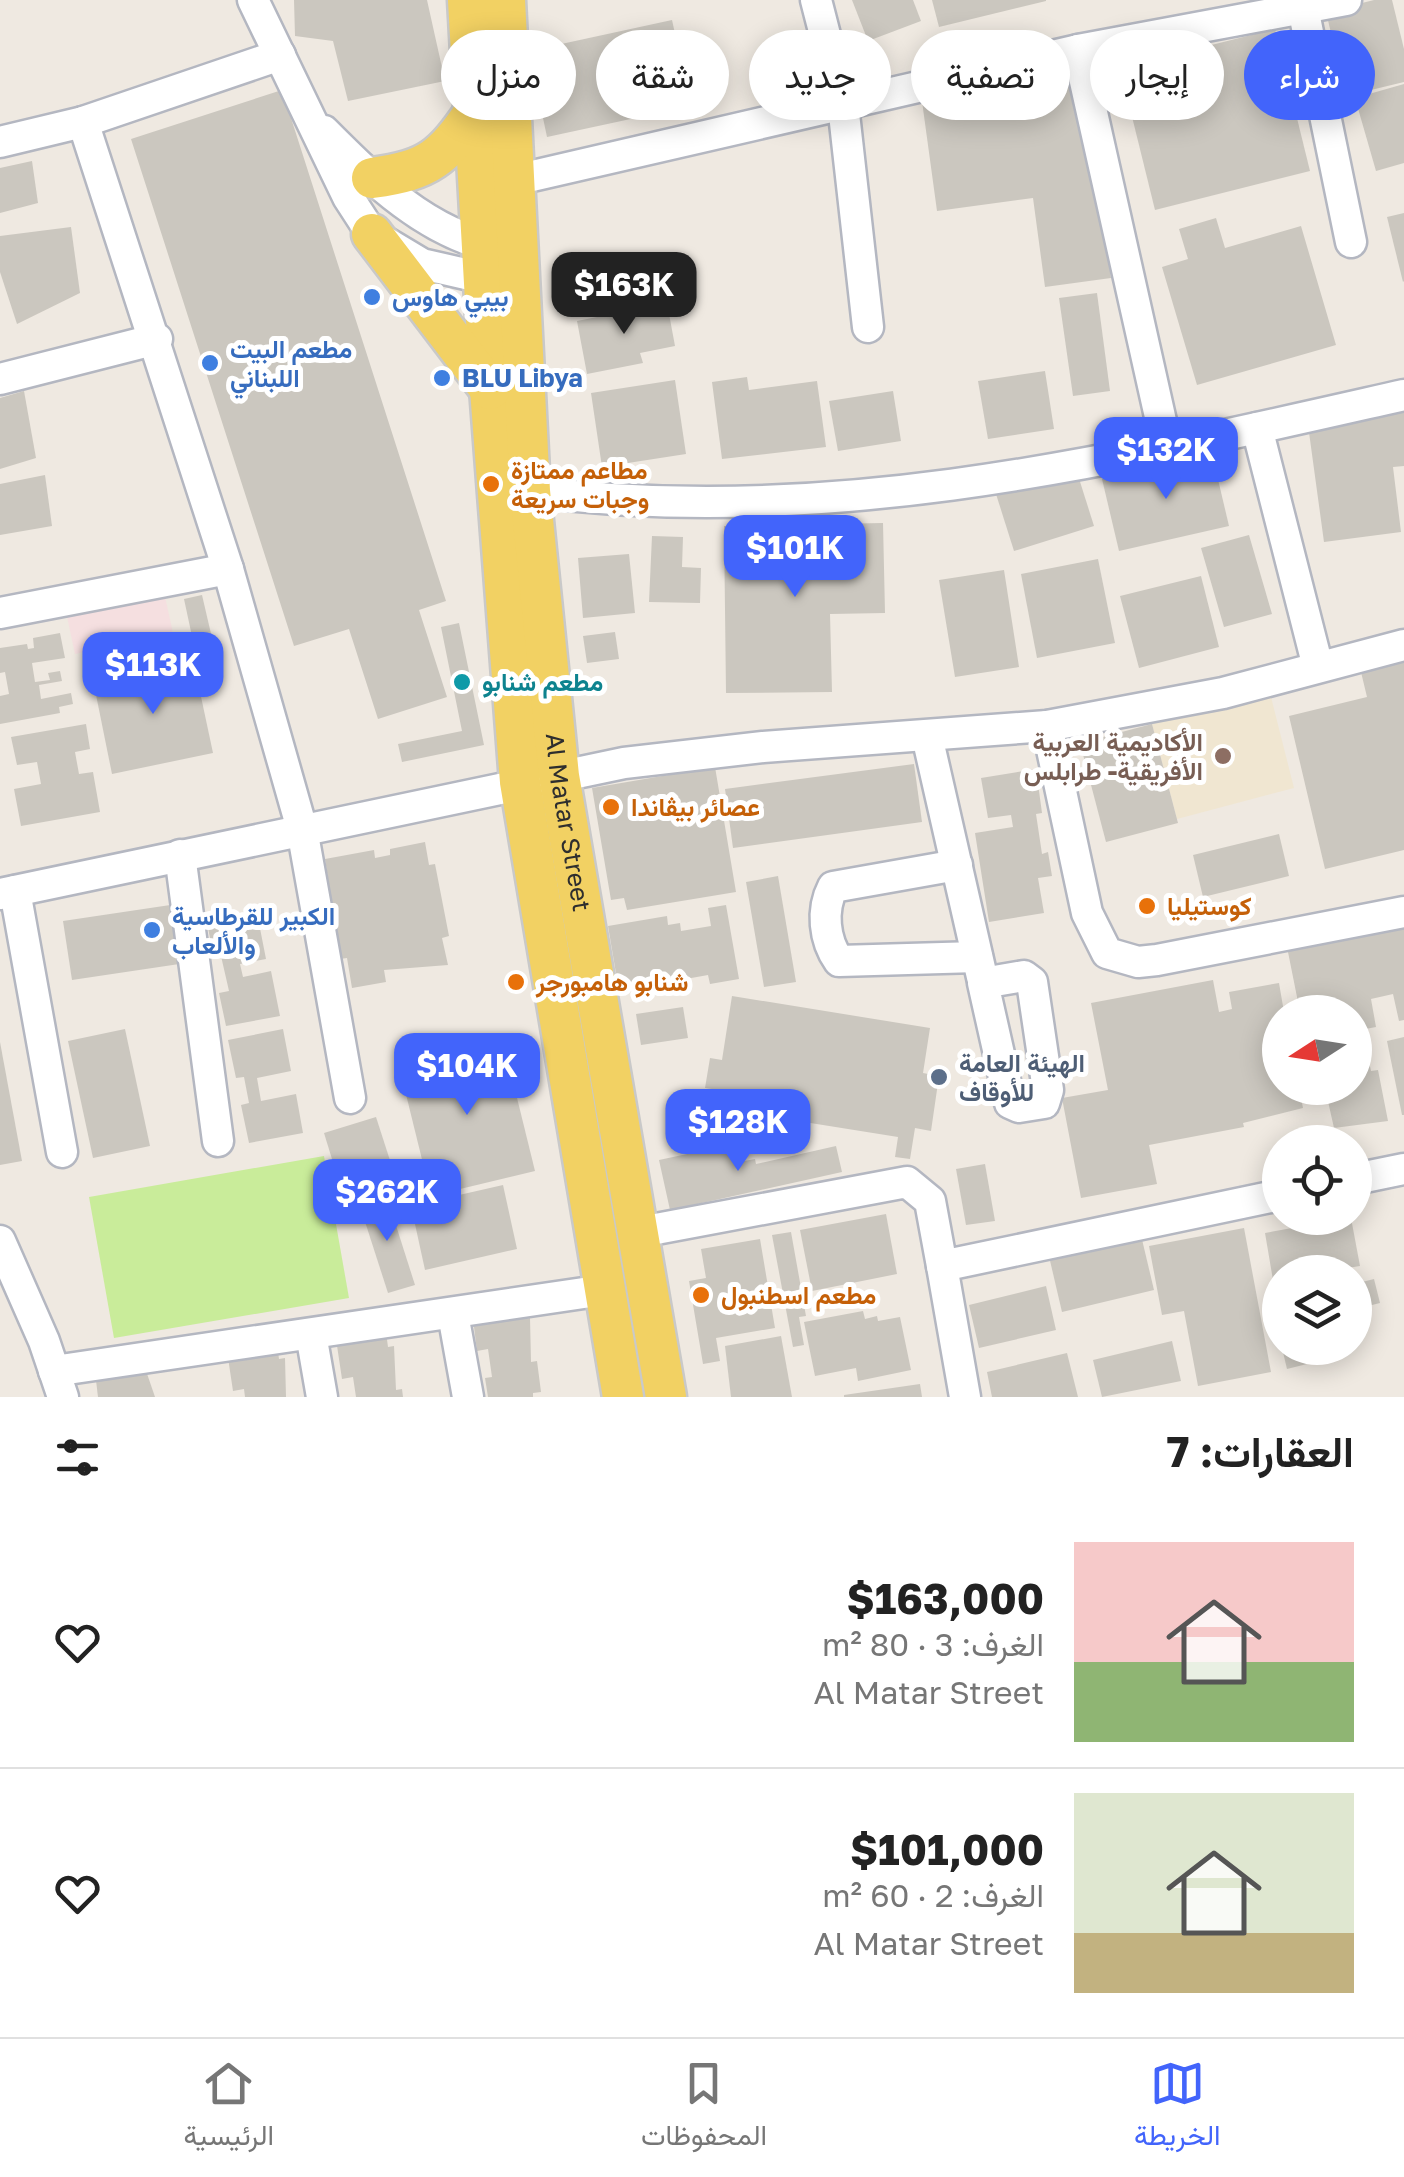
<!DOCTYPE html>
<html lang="ar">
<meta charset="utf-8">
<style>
body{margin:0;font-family:"Golos Text",Vazirmatn,sans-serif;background:#f2f2f2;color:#222;direction:rtl;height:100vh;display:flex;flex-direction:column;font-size:38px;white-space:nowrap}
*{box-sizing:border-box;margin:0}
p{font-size:32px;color:#767676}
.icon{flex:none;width:55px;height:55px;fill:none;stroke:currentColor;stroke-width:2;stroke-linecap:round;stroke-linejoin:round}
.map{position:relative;height:1397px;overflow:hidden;direction:ltr}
.panel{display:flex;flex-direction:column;background:#fff;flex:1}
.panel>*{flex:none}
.top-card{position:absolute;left:30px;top:30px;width:1345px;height:90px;direction:rtl;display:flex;gap:20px}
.needle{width:65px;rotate:258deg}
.tools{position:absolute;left:1262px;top:995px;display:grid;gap:20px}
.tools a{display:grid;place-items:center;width:110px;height:110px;border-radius:50%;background:#fff;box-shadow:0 5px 25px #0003;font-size:50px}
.price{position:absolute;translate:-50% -85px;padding:0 22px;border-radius:20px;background:#4264fb;color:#fff;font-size:32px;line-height:65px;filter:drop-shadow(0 2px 5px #0008)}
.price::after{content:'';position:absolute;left:50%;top:60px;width:30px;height:22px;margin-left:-15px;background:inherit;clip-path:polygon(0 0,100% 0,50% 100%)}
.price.selected{background:#222;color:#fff}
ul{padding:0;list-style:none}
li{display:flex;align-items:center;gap:30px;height:250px;padding:0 50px}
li+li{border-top:2px solid #e0e0e0}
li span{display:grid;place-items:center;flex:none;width:280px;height:200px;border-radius:0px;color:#555}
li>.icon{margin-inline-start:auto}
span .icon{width:120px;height:120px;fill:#fffc;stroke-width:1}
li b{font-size:42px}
h2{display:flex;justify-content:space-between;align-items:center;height:120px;padding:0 50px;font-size:42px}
.chip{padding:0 35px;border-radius:45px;background:#fff;box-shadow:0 5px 25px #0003;font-size:35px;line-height:90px}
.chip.selected{background:#4264fb;color:#fff}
.menu{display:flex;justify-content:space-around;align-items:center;height:140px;border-top:2px solid #e0e0e0;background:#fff;font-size:28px;color:#767676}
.menu a{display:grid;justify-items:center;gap:5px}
.menu .selected{color:#4264fb}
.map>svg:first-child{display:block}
.education{fill:#f0e6d1}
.medical{fill:#f5dfe0}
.pitch{fill:#c9ec9a}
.building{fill:#cbc7bf}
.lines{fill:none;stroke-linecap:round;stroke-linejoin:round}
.minor-casing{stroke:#b4b7c1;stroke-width:35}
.major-casing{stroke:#c9c9c9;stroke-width:45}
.minor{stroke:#fff;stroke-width:30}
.major{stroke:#f2d163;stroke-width:40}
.shop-dot{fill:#3f7fe0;stroke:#fff;stroke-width:4}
.food-dot{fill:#e8710a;stroke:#fff;stroke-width:4}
.culture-dot{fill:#0f9aa8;stroke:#fff;stroke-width:4}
.education-dot{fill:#8d6e63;stroke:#fff;stroke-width:4}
.service-dot{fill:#5c6f8a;stroke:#fff;stroke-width:4}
.labels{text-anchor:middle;stroke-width:10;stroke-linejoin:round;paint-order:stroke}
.shop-label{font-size:25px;font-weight:bold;fill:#366cbe;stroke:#fff;text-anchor:start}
.food-label{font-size:25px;font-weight:bold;fill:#c56008;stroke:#fff;text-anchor:start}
.culture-label{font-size:25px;font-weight:bold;fill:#0d838f;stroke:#fff;text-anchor:start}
.education-label{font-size:25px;font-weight:bold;fill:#785e54;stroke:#fff;text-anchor:end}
.street-label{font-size:25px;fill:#2e2e2e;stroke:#fff}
.service-label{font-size:25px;font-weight:bold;fill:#4e5e75;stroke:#fff;text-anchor:start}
</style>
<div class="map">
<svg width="1404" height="1397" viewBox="0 0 1404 1397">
<rect width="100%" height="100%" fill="#efe9e1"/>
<path class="education" d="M1270 693 1294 788 1177 819 1152 724Z"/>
<path class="medical" d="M164 592 173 633 75 654 66 612Z"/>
<path class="pitch" d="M324 1156 349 1298 114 1338 89 1197Z"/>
<g class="building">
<path d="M294 0H427L445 81 348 101 333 41 295 36Z"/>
<path d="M852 0H913L921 21 868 41Z"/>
<path d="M932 0H1046V1L939 27Z"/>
<path d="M1374 0H1392L1404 49V82L1346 96 1326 12Z"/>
<path d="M672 20 691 106 547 137 529 51Z"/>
<path d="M1275 29 1310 171 1155 210 1120 68Z"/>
<path d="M1083 72 1111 278 1045 287 1033 198 937 211 921 94Z"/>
<path d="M1404 84V163L1376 171 1355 98Z"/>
<path d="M282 90 446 601 419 610 447 697 378 719 349 629 294 646 131 139Z"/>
<path d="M32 161 38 203 0 213V168Z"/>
<path d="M1404 213V281L1403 282 1387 217Z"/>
<path d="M1216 218 1225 248 1301 226 1336 345 1197 385 1162 267 1188 259 1179 229Z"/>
<path d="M71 227 80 293 17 324 0 272V236Z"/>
<path d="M1097 293 1110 391 1073 396 1059 298Z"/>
<path d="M667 303 675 346 640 353 643 363 587 374 577 321Z"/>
<path d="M1045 371 1054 429 988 439 978 381Z"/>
<path d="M747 377 749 390 817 381 826 447 722 459 712 382Z"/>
<path d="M675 380 686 454 602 467 591 393Z"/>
<path d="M24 391 36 458 0 469V398Z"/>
<path d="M893 391 901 441 838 451 829 401Z"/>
<path d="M1404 412V466L1393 467 1401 532 1324 542 1308 425Z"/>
<path d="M1212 454 1229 526 1119 551 1102 479Z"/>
<path d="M1076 469 1094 526 1014 551 996 494Z"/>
<path d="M45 475 52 526 0 535V484Z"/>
<path d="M883 523 885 613 830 614 832 692 726 693 724 526Z"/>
<path d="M1249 535 1272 614 1224 627 1201 548Z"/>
<path d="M652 536 683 537 682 567 701 568 700 603 649 602Z"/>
<path d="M629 554 635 613 583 618 578 558Z"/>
<path d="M1098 559 1115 643 1037 658 1021 574Z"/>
<path d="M1004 570 1019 667 955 677 939 580Z"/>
<path d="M1201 576 1219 647 1139 668 1120 596Z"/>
<path d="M202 595 215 651 196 655 184 599Z"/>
<path d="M459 623 484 745 402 762 398 744 462 731 441 627Z"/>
<path d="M615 632 619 659 587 663 583 636Z"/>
<path d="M60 633 65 658 32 663 35 682 50 680 48 673 60 671 62 681 39 685 41 699 71 693 73 704 59 707 60 713 0 724V696L9 694 5 672 0 673V648L27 644 28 649 34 648 33 638Z"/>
<path d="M193 659 213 753 112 774 93 680Z"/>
<path d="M1404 662V850L1325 869 1289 716 1367 697 1361 672Z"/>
<path d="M86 724 90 749 75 752 79 774 93 772 100 812 21 826 14 789 41 784 37 762 17 765 11 737Z"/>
<path d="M1152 724 1178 823 1106 842 1080 743Z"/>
<path d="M914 764 922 822 733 848 725 789Z"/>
<path d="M715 767 736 892 627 910 624 898 611 900 592 788Z"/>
<path d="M1036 769 1042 813 1036 814 1042 854 1048 852 1052 876 1038 878 1044 913 989 922 975 833 1013 827 1011 815 988 818 981 778Z"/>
<path d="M1279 834 1289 876 1203 897 1193 855Z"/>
<path d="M425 842 429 865 435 864 449 936 442 938 448 965 384 970 386 982 352 988 347 958 340 959 325 859 374 850 375 858 390 855V849Z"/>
<path d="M778 876 796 982 764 987 746 882Z"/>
<path d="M177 904 186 963 72 980 63 921Z"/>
<path d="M726 905 739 979 710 984 708 975 619 991 608 926 667 916 668 925 680 923 681 931 711 926 708 908Z"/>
<path d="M257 913 266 959 240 964 243 977 271 971 280 1016 226 1026 219 993 229 991 221 956 214 958 207 923Z"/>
<path d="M1404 923V1020L1399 1021 1393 994 1371 999 1376 1027 1355 1031V1012H1300L1287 947Z"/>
<path d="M1213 980 1219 1012 1232 1009 1229 992 1279 983 1284 1012H1280V1088H1299L1303 1108 1243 1123 1244 1127 1149 1145 1157 1184 1081 1198 1062 1098 1108 1090 1091 1003Z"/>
<path d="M732 996 930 1028 923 1073 939 1076 931 1131 915 1128 910 1159 895 1157 898 1137 729 1110 732 1092 705 1088 710 1058 722 1060Z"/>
<path d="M683 1007 688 1038 641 1045 636 1014Z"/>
<path d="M125 1029 150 1146 93 1158 68 1041Z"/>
<path d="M283 1029 291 1071 257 1078 261 1101 296 1094 303 1133 249 1143 241 1105 249 1103 244 1077 236 1078 228 1040Z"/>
<path d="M1404 1037V1115H1402L1387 1041Z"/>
<path d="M503 1041 535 1171 431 1196 399 1066Z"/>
<path d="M0 1042 22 1161 0 1165Z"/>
<path d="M1367 1052 1371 1071 1378 1070 1388 1121 1334 1128 1325 1088H1355V1054Z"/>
<path d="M376 1117 396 1179 343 1195 324 1133Z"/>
<path d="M734 1144 739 1162 755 1159 756 1164 836 1146 842 1172 670 1210 659 1160Z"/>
<path d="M985 1164 995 1221 966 1225 956 1169Z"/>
<path d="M503 1185 517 1249 425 1270 411 1206Z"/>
<path d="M386 1194 415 1285 388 1293 359 1203Z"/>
<path d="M886 1214 897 1274 812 1291 800 1230Z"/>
<path d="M1302 1218H1351L1360 1266 1322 1272H1280V1278L1273 1280 1265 1233 1303 1226Z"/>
<path d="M1244 1228 1271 1372 1198 1386 1184 1311 1162 1315 1149 1246Z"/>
<path d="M1140 1231 1154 1290 1062 1312 1048 1252Z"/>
<path d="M791 1232 806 1316 799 1317 804 1345 793 1347 772 1235Z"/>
<path d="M760 1239 775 1328 716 1338 720 1361 703 1364 689 1281 706 1278 701 1249Z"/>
<path d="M1374 1279 1380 1303 1364 1307 1358 1283Z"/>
<path d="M1046 1286 1056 1330 979 1348 969 1305Z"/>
<path d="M1280 1288V1331H1279L1269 1291Z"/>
<path d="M522 1304 524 1319 530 1318 531 1362 537 1361 541 1392 533 1393V1397H488L485 1378 492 1377 488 1349 477 1351 472 1311Z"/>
<path d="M863 1311 865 1319 877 1316 878 1321 900 1317 911 1370 858 1381 856 1368 815 1376 804 1322Z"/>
<path d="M386 1332 388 1347 394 1346 396 1390 402 1389 403 1397H356L353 1377 342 1379 336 1339Z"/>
<path d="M781 1336 792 1397H731L725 1346Z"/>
<path d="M1172 1341 1181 1381 1102 1397 1093 1360Z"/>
<path d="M277 1344 279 1359 285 1358 286 1397H245L244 1389 233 1391 227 1351Z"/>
<path d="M1282 1348H1341L1343 1355 1287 1369Z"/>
<path d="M1067 1353 1078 1397H992L987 1372Z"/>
<path d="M144 1365 155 1397H98L95 1372Z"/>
<path d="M920 1384 922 1397H844V1395Z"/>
</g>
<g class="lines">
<g class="minor-casing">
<g id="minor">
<path d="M253 0 348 197 372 234 422 264 500 282"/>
<path d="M816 0 843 105 868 327"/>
<path d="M1303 8 1351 242"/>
<path d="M1078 50 1167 448"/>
<path d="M83 122 228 569 302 829 350 1098"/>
<path d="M324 131C374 181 427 234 499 248"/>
<path d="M0 142 83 122 280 55"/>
<path d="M515 180 1078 50 1346 0"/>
<path d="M0 379 157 339"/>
<path d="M1257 428 1318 667"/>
<path d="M530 491C828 530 1116 460 1404 395"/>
<path d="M0 613 228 569"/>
<path d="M1047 726 1087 913 1107 953 1138 962 1157 960 1404 912"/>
<path d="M927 736 982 977"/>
<path d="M180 855 218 1141"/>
<path d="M957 865 833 887C821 910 824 940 839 961L977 957"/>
<path d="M15 891 62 1152"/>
<path d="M0 894 624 763 763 747 1047 726 1223 693 1404 645"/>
<path d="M1024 976 1032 982 1048 1090 1044 1103 1019 1107 1010 1103 983 983Z"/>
<path d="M1355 1179 1404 1169"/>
<path d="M640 1232 907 1182 930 1201 942 1266 1280 1195"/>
<path d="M0 1241 44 1341 63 1397"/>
<path d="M942 1266 965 1397"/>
<path d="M453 1314 468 1397"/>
<path d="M311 1334 322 1397"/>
<path d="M54 1371 604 1290"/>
</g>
</g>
<g class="major-casing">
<g id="major">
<path d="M468 0 490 389 520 782 623 1397"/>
<path id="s1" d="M505 0 530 491 559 776 666 1397"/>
<path d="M372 178C430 170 443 158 476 110"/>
<path d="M372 234 490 389"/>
</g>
</g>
<use href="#minor" class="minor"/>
<use href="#major" class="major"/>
</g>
<g class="shop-dot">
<circle cx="372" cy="297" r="10"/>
<circle cx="210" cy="363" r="10"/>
<circle cx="442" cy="378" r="10"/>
<circle cx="152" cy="930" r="10"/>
</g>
<g class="food-dot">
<circle cx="491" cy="484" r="10"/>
<circle cx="611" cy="807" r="10"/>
<circle cx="1147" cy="906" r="10"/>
<circle cx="516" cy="982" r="10"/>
<circle cx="701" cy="1295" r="10"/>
</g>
<circle class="culture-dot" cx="462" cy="682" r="10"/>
<circle class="education-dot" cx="1223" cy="756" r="10"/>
<circle class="service-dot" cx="939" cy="1077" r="10"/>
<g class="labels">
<g class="shop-label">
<text x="392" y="306">بيبي هاوس</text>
<text x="230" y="358">مطعم البيت<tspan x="230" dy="29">اللبناني</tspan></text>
<text x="462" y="387">BLU Libya</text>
<text x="172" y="925">الكبير للقرطاسية<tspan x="172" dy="29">والألعاب</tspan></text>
</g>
<g class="food-label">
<text x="511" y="479">مطاعم ممتازة<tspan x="511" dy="29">وجبات سريعة</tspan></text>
<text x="631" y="816">عصائر بيڤاندا</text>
<text x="1167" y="915">كوستيليا</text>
<text x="536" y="991">شنابو هامبورجر</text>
<text x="721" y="1304">مطعم اسطنبول</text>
</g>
<g class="culture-label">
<text x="482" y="691">مطعم شنابو</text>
</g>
<g class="education-label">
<text x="1203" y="751">الأكاديمية العربية<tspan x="1203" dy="29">الأفريقية- طرابلس</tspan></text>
</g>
<g class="street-label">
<text dy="9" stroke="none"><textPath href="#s1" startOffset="825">Al Matar Street</textPath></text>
</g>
<g class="service-label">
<text x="959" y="1072">الهيئة العامة<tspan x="959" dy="29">للأوقاف</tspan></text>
</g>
</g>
</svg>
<div class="tools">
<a><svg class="needle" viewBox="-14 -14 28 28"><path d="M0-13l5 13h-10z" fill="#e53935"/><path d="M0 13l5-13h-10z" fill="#767676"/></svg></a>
<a><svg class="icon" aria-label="locate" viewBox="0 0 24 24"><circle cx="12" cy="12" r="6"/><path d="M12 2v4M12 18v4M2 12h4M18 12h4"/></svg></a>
<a><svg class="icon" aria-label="layers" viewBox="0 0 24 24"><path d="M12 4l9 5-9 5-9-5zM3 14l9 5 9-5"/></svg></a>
</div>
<b class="price selected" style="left:624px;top:337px">$163K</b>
<b class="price" style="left:1166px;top:502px">$132K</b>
<b class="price" style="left:795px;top:600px">$101K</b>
<b class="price" style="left:153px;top:717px">$113K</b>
<b class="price" style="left:467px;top:1118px">$104K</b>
<b class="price" style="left:738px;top:1174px">$128K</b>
<b class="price" style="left:387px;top:1244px">$262K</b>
<div class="top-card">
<a class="chip selected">شراء</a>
<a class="chip">إيجار</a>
<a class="chip">تصفية</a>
<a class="chip">جديد</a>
<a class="chip">شقة</a>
<a class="chip">منزل</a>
</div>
</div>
<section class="panel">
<h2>العقارات: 7<svg class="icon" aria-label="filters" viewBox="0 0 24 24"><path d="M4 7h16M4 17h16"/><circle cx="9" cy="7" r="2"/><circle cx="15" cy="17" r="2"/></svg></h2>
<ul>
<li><span style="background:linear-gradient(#f6c9c9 60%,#8fb573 0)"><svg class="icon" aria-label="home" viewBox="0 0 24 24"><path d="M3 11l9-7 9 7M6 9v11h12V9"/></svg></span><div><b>$163,000</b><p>الغرف: 3 · 80 m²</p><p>Al Matar Street</p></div><svg class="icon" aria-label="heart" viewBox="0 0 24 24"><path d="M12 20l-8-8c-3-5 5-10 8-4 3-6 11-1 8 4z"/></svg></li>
<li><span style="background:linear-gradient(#dfe7d0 70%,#c2b280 0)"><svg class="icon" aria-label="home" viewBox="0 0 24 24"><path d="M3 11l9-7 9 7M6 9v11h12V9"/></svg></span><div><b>$101,000</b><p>الغرف: 2 · 60 m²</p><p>Al Matar Street</p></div><svg class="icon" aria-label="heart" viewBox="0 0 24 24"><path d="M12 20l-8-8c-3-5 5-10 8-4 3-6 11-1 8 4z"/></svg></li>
</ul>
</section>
<nav class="menu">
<a class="selected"><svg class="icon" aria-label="map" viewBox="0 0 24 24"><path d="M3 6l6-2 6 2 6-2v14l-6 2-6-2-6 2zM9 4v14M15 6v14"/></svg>الخريطة</a>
<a><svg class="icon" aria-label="saved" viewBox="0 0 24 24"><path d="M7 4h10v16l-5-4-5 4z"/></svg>المحفوظات</a>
<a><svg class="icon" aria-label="home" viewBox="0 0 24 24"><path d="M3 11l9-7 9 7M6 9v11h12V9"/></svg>الرئيسية</a>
</nav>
